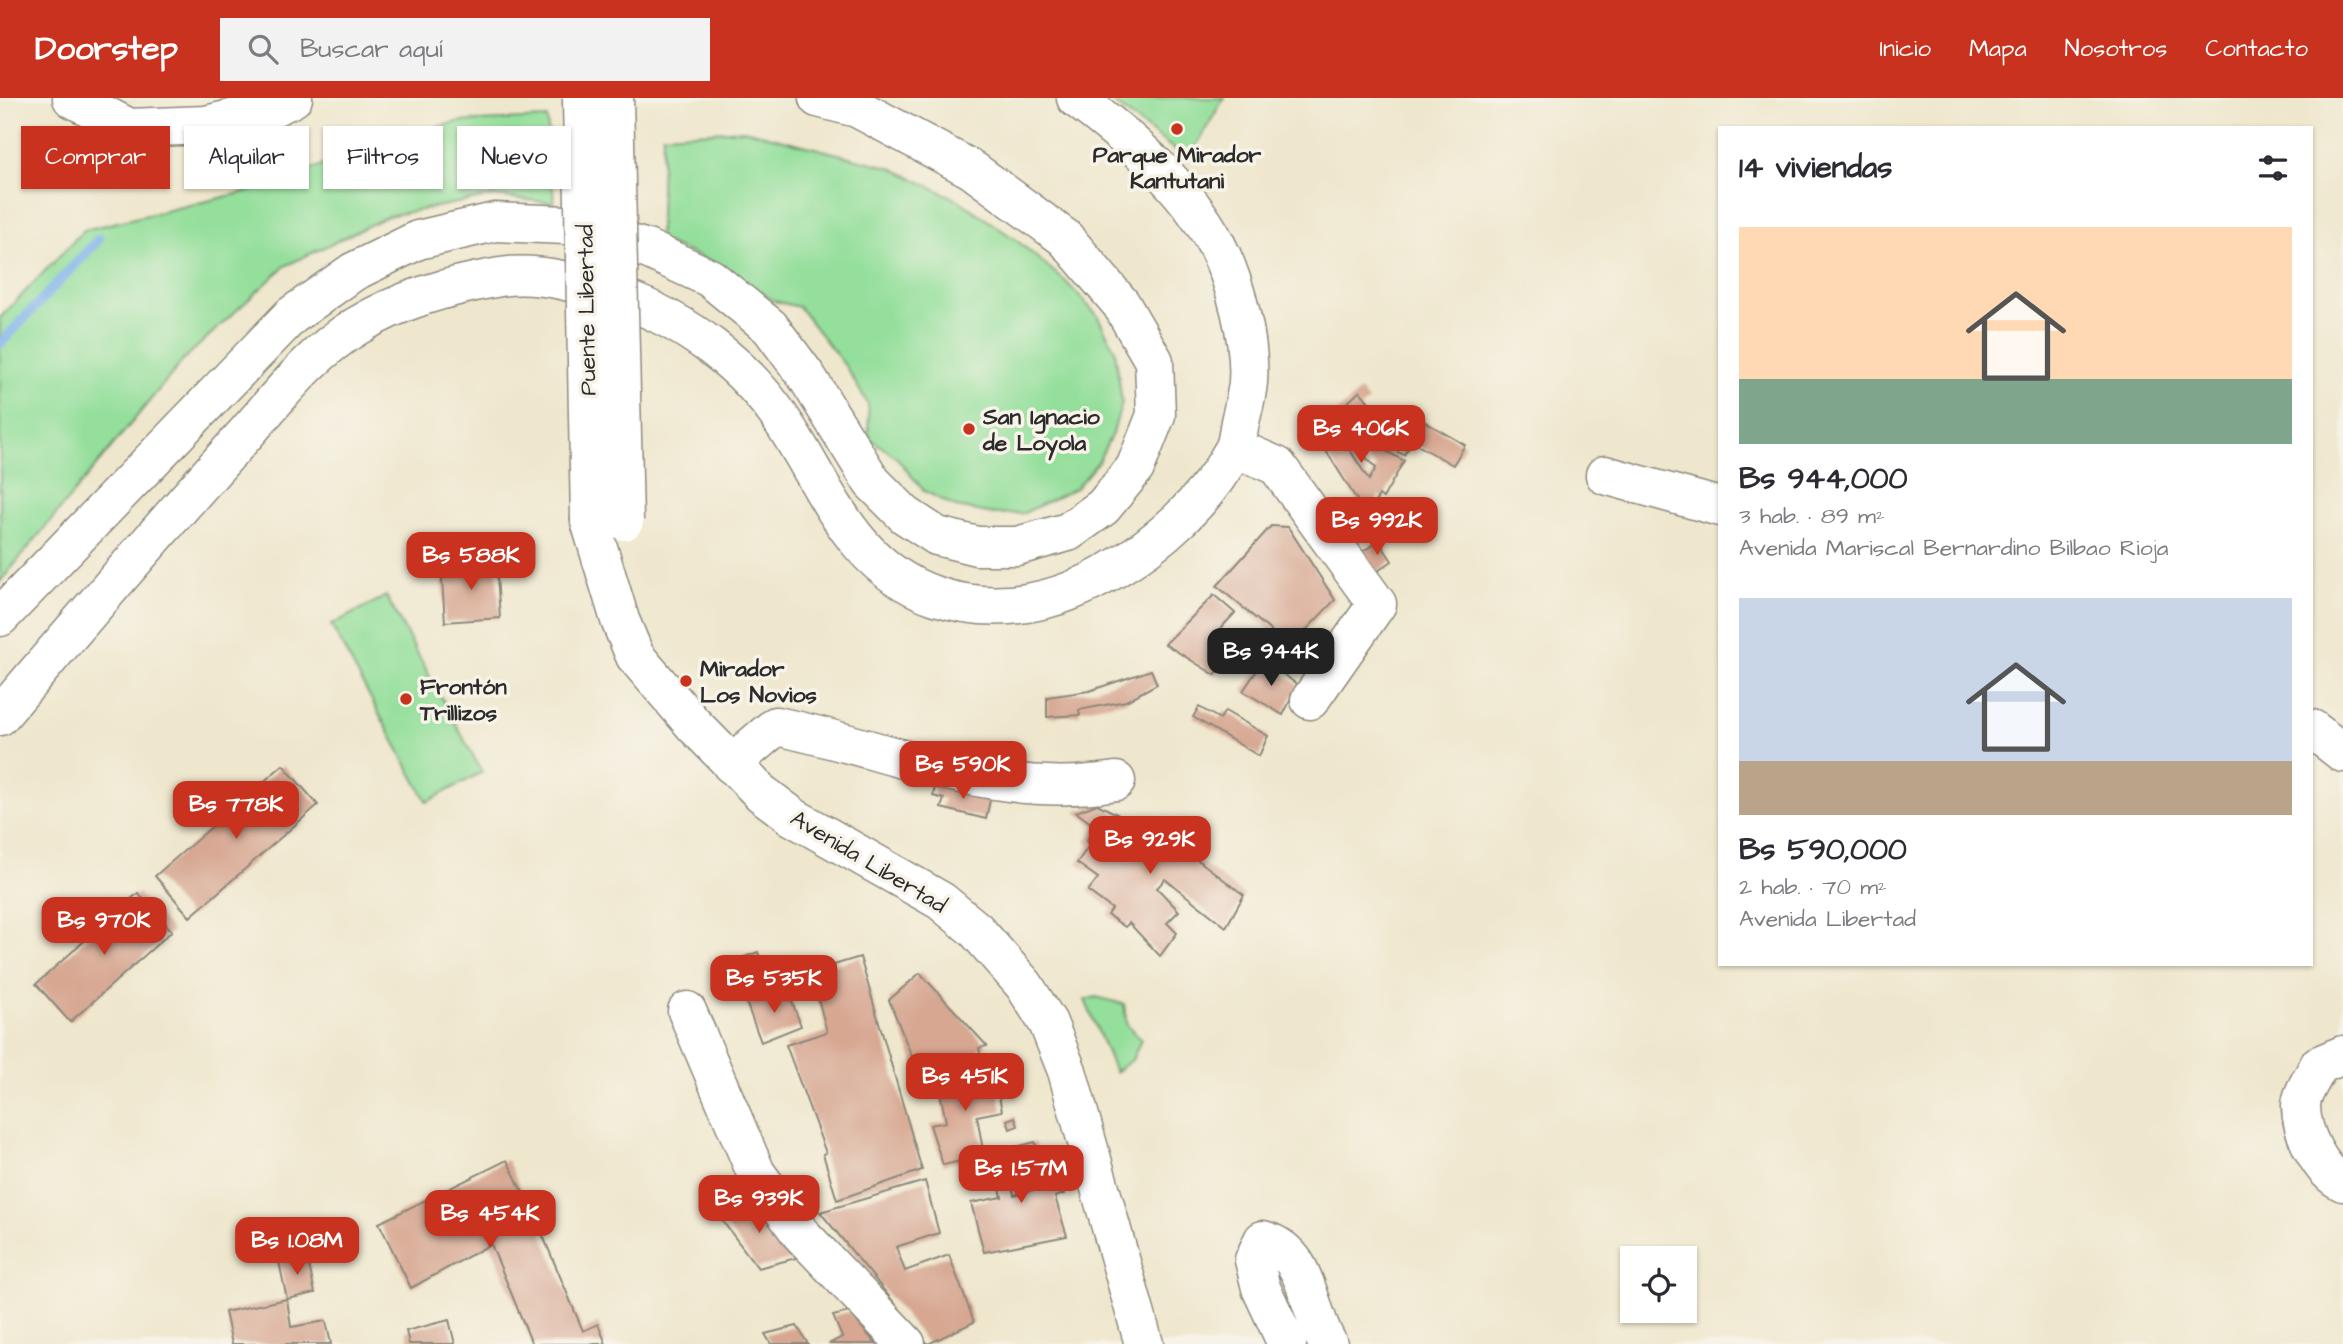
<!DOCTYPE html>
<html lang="es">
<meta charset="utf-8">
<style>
body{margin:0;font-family:"Architects Daughter",sans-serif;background:#f2f2f3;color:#2b2b33;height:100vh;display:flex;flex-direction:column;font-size:26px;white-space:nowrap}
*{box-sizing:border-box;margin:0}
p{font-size:23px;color:#7c7c81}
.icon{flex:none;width:38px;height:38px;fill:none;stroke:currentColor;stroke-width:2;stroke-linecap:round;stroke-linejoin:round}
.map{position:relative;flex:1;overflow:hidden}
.drawer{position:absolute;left:1718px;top:28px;width:595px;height:840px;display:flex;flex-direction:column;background:#fff;border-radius:0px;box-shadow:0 2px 5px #0004}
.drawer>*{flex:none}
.hud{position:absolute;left:21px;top:28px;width:665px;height:63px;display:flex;gap:14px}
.tools{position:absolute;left:1620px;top:1148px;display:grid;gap:14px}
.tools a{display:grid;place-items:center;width:77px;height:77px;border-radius:0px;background:#fff;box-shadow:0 2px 5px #0004;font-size:35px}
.price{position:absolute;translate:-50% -60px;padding:0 16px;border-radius:14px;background:#c8321e;color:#fff;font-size:23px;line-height:46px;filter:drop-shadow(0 2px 4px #0008)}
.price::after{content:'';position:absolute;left:50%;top:42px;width:21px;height:16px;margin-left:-10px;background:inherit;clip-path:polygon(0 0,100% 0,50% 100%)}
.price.current{background:#222;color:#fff}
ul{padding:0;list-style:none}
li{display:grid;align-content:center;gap:14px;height:371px;padding:0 21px}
li span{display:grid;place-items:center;height:217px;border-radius:0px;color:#555}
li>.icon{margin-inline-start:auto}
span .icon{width:126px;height:126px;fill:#fffc;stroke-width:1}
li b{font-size:30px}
h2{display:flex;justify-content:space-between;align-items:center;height:84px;padding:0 21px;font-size:30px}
.pill{padding:0 24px;border-radius:0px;background:#fff;box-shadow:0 2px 5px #0004;font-size:24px;line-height:63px}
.pill.current{background:#c8321e;color:#fff}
header{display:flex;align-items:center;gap:42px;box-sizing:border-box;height:98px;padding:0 35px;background:#c8321e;color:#fff}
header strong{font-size:33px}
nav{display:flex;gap:38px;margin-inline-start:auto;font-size:24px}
.search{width:490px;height:63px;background:#f2f2f3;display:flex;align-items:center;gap:18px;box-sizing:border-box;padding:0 24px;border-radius:0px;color:#7c7c81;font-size:26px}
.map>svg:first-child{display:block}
.green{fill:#94df9b;stroke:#608563;stroke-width:2}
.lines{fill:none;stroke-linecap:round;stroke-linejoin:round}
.stream{stroke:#7fb2ec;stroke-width:10}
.building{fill:#d7a792}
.minor-casing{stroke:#8d897c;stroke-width:41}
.major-casing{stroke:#8d897c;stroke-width:41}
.minor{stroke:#fff;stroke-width:38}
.major{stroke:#fff;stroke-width:38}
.major-bridge-casing{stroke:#8d897c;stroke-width:41;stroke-linecap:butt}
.major-bridge{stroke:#fff;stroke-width:38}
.poi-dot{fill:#c8321e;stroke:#f7f3e8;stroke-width:2.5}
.labels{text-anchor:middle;stroke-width:7;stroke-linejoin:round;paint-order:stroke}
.poi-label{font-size:23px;font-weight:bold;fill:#2b2b2b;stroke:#f7f3e8;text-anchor:start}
.street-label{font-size:23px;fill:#2b2b2b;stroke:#f7f3e8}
</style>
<header>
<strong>Doorstep</strong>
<div class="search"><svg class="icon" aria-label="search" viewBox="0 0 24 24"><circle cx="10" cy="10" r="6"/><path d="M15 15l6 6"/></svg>Buscar aquí</div>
<nav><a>Inicio</a><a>Mapa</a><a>Nosotros</a><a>Contacto</a></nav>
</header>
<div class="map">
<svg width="2343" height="1246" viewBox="0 0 2343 1246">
<rect width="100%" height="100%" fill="#f7f3e8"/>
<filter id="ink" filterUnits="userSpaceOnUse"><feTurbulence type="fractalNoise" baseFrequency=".0143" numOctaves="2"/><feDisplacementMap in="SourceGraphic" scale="14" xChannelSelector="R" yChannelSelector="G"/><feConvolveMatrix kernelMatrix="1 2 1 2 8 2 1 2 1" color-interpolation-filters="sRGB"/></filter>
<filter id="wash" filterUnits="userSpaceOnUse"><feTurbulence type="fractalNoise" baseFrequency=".00686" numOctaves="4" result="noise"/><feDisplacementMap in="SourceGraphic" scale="28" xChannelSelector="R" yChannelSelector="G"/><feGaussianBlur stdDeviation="1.57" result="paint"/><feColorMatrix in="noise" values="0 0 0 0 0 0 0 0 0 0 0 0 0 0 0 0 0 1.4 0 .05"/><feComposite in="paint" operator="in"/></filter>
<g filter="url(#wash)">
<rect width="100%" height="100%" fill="#efe7cd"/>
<g class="green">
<path d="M1107 0H1224L1188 62Z"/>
<path d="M547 20 554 105 494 98 388 118 285 168 185 260 0 484V220L84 132 258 91 397 40 457 24Z"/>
<path d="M745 32 892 70 960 103 1016 142 1065 183 1097 217 1115 252 1122 305 1113 334 1098 364 1076 390 1024 415 994 416 956 409 924 393 896 359 869 340 868 306 846 269 799 209 774 203 719 167 659 142 663 37Z"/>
<path d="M386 498 482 674 427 704 331 527Z"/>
<path d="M1096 899 1124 906 1127 927 1141 942 1132 962 1115 974 1085 902Z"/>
</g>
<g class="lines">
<path class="stream" d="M0 246 99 141"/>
</g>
<g id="blocks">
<g class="building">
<path d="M1360 293 1368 303 1360 311 1375 327 1354 345 1332 319Z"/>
<path d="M1408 314 1465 347 1453 367 1412 344 1404 357 1388 349Z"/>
<path d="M1330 321 1369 382 1376 370 1356 349 1374 333 1386 353 1404 363 1383 400 1379 397 1370 414 1355 406 1357 402 1313 332Z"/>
<path d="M1353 423 1362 434 1353 440 1346 428Z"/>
<path d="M1271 428 1288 429 1335 502 1290 549 1217 488Z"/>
<path d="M1379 443 1392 463 1375 475 1362 454Z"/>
<path d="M496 464 500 520 445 524 441 468Z"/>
<path d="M1214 497 1235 515 1217 534 1224 540 1221 544 1233 555 1215 577 1165 546Z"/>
<path d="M1264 562 1298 587 1283 617 1243 593Z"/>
<path d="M1151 572 1157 586 1126 603 1079 612 1080 617 1047 619V599L1089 593Z"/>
<path d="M1199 609 1220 621 1225 613 1268 638 1259 658 1193 619Z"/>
<path d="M283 667 318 707 190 819 155 778Z"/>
<path d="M936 685 991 697 986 721 941 710 944 701 933 698Z"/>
<path d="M1097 706 1123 719 1147 741 1163 724 1200 753 1194 759 1244 797 1226 829 1165 781 1157 790 1179 813 1167 825 1177 835 1160 858 1129 825 1125 829 1108 817 1112 811 1088 793 1098 780 1077 765 1090 746 1086 743 1096 729 1076 714Z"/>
<path d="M138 795 172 833 70 924 36 886Z"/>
<path d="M758 854 768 883 741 893 730 864Z"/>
<path d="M860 859 922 1072 837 1102 823 1056 826 1055 786 947 827 934 811 874Z"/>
<path d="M920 875 987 948 979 950 982 965 915 977 913 961 889 902Z"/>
<path d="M787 890 801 928 761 944 746 904Z"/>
<path d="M993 969 1002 1013 977 1018 984 1058 943 1067 930 1027 946 1024 937 979Z"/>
<path d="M1015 1019 1018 1028 1010 1031 1007 1022Z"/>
<path d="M1035 1044 1041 1065 1009 1074 1014 1097 1033 1092 1030 1079 1047 1074 1045 1066 1052 1064 1064 1096 1055 1099 1067 1138 984 1154 971 1105 1002 1099 994 1064 1002 1062 1000 1053Z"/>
<path d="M507 1062 538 1126 583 1233 598 1226 606 1246H532L491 1146 411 1190 379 1125Z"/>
<path d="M925 1083 939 1135 896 1149 905 1173 949 1157 974 1224 928 1246 820 1114Z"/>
<path d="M759 1104 800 1159 758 1170 718 1117Z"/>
<path d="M307 1158 315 1195 287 1201 279 1164Z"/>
<path d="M287 1201 291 1229 326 1223 331 1246H232L225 1214Z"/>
<path d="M849 1214 876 1246H829L842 1239 833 1218Z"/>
<path d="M449 1222 455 1246H409L406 1233Z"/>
<path d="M797 1228 808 1246H771L765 1236Z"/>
</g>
</g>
</g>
<g filter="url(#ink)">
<use href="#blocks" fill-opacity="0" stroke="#8d897c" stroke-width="2"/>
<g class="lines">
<g class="minor-casing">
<g id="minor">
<path d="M1235 350 1277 368 1377 506 1310 602"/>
<path d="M1605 377 1720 409"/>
<path d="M2312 631 2343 655"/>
<path d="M731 666 776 628C892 651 993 703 1116 683"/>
<path d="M687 913 756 1075 801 1136 906 1246"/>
<path d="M2343 957 2319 967C2314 978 2301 996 2301 1008 2301 1034 2320 1074 2343 1084"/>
<path d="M1287 1246 1261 1190 1254 1162 1263 1142C1310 1155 1306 1210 1328 1246"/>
</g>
</g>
<g class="major-casing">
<g id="major">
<path d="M72 0 129 30 206 27 265 13 293 0"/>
<path d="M590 423 620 522 635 558 694 627 761 695 793 719 941 803 976 832 1024 887 1048 925 1067 973 1144 1246"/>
<path d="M0 519 291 218 353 174 418 142 495 124 567 127 647 151 710 180 770 229 807 279 872 384 905 417 937 438 977 448H1017L1068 434 1103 409 1135 370 1156 317 1154 263 1121 206 1065 140 971 71 857 10 818 0"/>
<path d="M0 618C79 525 159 432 241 341 276 302 311 255 357 228 401 201 449 188 500 179 542 173 580 186 619 199 686 223 746 266 785 327 828 393 853 470 936 498 997 518 1058 505 1111 473 1159 445 1206 403 1233 353 1238 345 1238 333 1240 324 1243 311 1247 297 1248 284 1251 243 1235 182 1216 146 1185 87 1128 39 1076 0"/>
</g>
</g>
<use href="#minor" class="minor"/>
<use href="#major" class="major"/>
<g class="major-bridge-casing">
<g id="major-bridge">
<path d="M582 0 590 423"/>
<path d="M614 0 624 423"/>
</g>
</g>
<use href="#major-bridge" class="major-bridge"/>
</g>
</g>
<g class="poi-dot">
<circle cx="1177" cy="31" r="7"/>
<circle cx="969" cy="331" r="7"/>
<circle cx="686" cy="583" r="7"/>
<circle cx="406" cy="601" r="7"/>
</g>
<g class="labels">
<g class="poi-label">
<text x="1177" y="64" text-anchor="middle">Parque Mirador<tspan x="1177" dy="26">Kantutani</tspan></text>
<text x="983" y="326">San Ignacio<tspan x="983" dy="26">de Loyola</tspan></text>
<text x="700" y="578">Mirador<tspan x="700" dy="26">Los Novios</tspan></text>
<text x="420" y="596">Frontón<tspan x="420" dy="26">Trillizos</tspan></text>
</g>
<g class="street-label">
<text transform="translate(586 212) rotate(-91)" y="8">Puente Libertad</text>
<text transform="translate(869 763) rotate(31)" y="8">Avenida Libertad</text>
</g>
</g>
</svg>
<div class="tools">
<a><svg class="icon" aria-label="locate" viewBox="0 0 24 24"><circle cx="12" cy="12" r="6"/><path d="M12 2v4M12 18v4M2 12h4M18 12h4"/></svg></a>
</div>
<b class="price" style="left:1361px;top:367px">Bs 406K</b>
<b class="price" style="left:1377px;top:459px">Bs 992K</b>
<b class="price" style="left:471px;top:494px">Bs 588K</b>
<b class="price current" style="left:1271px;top:590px">Bs 944K</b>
<b class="price" style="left:963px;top:703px">Bs 590K</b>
<b class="price" style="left:236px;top:743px">Bs 778K</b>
<b class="price" style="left:1150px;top:778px">Bs 929K</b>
<b class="price" style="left:104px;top:859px">Bs 970K</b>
<b class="price" style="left:774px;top:917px">Bs 535K</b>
<b class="price" style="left:965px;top:1015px">Bs 451K</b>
<b class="price" style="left:1021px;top:1107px">Bs 1.57M</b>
<b class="price" style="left:759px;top:1137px">Bs 939K</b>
<b class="price" style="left:490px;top:1152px">Bs 454K</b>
<b class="price" style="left:297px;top:1179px">Bs 1.08M</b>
<div class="hud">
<a class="pill current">Comprar</a>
<a class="pill">Alquilar</a>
<a class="pill">Filtros</a>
<a class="pill">Nuevo</a>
</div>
<section class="drawer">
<h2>14 viviendas<svg class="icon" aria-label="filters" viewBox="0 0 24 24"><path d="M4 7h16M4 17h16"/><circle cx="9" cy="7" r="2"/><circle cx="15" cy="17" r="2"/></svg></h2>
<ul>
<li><span style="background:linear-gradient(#ffd9b3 70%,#7fa58c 0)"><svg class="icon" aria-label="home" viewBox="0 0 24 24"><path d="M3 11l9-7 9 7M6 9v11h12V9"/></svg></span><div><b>Bs 944,000</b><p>3 hab. · 89 m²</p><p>Avenida Mariscal Bernardino Bilbao Rioja</p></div></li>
<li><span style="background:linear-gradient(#c9d6e8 75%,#b9a48a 0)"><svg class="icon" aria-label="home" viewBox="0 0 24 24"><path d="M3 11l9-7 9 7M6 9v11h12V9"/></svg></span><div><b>Bs 590,000</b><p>2 hab. · 70 m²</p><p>Avenida Libertad</p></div></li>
</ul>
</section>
</div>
